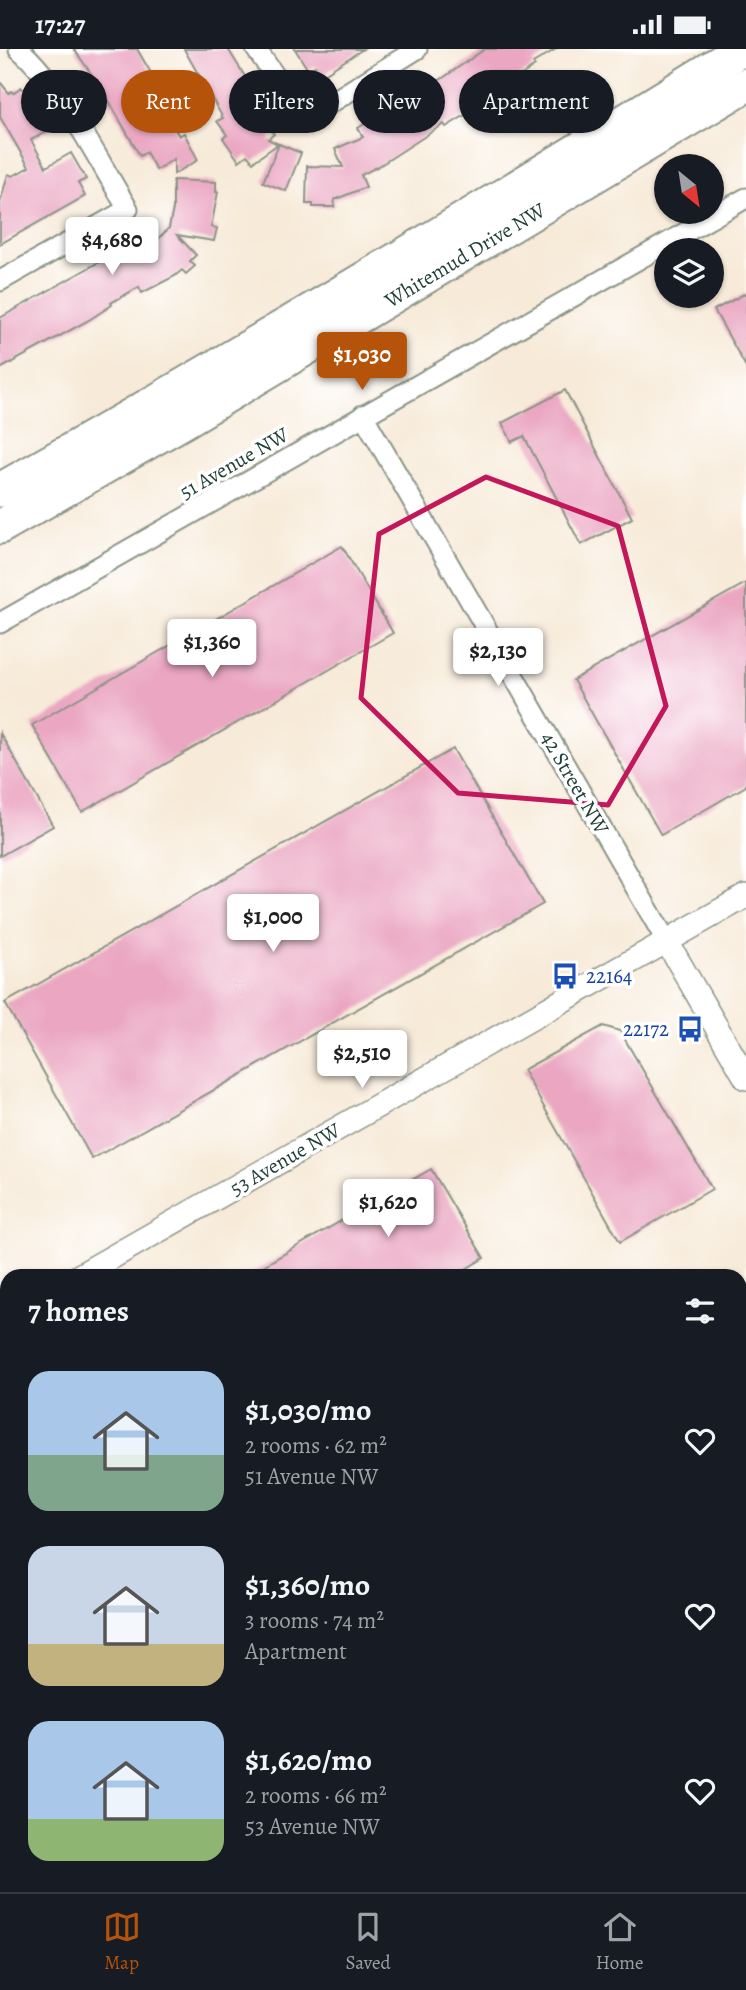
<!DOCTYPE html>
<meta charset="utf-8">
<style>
body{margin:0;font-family:Alegreya,serif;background:#20242c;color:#f1f3f6;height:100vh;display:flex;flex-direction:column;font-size:26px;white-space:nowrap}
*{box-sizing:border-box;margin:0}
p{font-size:23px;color:#9ea1a6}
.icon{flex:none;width:38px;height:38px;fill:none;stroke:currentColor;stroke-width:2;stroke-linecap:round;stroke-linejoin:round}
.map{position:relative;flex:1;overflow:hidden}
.drawer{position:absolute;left:0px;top:1220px;width:747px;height:625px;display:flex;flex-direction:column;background:#171b24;border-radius:21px 21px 0 0;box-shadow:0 2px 5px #0004}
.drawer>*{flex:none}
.top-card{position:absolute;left:21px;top:21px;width:705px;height:63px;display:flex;gap:14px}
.needle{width:46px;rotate:150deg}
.controls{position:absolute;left:654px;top:105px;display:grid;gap:14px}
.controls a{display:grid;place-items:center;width:70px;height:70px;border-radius:50%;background:#171b24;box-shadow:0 2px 5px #0004;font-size:35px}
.price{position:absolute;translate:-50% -60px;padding:0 16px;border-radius:7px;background:#fff;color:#222;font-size:23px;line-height:46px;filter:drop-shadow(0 2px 4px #0008)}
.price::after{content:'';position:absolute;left:50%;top:42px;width:21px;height:16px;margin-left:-10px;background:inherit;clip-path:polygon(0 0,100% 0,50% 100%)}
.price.on{background:#b45309;color:#fff}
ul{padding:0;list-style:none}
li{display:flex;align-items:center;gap:21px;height:175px;padding:0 28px}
li span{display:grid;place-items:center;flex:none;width:196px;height:140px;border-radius:21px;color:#555}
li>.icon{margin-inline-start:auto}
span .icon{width:84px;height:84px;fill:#fffc;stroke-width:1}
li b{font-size:30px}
h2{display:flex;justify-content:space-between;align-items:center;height:84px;padding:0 28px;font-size:30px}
.chip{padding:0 24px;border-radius:32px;background:#171b24;box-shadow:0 2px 5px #0004;font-size:24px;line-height:63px}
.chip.on{background:#b45309;color:#fff}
.status{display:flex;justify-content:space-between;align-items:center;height:49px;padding:0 35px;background:#171b24;direction:ltr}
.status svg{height:19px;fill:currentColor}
.tab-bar{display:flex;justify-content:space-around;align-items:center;height:98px;border-top:2px solid #363941;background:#171b24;font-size:19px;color:#9ea1a6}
.tab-bar a{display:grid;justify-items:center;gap:4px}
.tab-bar .on{color:#b45309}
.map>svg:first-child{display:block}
.building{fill:#eba7c2}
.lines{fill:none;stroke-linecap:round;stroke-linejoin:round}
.minor-casing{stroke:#8b9486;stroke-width:23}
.tertiary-casing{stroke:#8b9486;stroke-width:26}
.motorway-casing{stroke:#8b9486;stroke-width:37}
.minor{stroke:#fff;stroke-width:19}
.tertiary{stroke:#fff;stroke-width:23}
.motorway{stroke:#fff;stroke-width:33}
.marked{fill:none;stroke:#c2185b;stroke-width:5;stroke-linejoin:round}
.labels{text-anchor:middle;stroke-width:7;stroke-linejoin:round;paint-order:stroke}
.street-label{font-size:21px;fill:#1f3d34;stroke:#fff}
.transit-label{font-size:21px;fill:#164399;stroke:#fff;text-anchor:start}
</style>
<div class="status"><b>17:27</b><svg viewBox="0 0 49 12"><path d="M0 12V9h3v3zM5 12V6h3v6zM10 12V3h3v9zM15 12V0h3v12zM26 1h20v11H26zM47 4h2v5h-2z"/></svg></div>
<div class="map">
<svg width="746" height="1843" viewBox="0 0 746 1843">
<rect width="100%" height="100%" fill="#fff"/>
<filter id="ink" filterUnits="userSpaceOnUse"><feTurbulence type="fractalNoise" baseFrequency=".0143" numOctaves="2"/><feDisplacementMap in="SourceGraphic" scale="14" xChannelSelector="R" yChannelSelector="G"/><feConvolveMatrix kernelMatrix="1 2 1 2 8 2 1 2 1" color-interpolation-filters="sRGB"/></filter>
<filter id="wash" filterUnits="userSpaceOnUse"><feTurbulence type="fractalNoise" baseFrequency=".00686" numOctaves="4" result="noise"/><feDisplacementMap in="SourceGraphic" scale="28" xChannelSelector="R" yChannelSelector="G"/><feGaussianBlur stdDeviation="1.57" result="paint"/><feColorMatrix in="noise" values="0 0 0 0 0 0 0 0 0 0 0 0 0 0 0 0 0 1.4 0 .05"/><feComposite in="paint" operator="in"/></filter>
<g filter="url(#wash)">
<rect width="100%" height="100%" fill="#f7ead8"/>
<g id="blocks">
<g class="building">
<path d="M74 0H137L151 24 145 28 149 35 179 87 184 84 198 111 174 125V110L156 121 146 103 140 107 104 43Z"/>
<path d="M184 0H228L251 37 247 39 267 69 263 71 274 85 268 90 278 95 253 113 247 106 239 112 223 89 227 86 217 72 223 69Z"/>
<path d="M295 0H363L321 27 315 17 308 21Z"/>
<path d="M485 0H556L533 14 535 17 489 47 467 65 446 78 444 75 379 117 361 126 366 138 334 151V158H313V155H306L307 117 343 118 335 100 363 88 358 79 435 31 437 33Z"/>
<path d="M0 33 9 44 11 42 13 44 21 38 33 51 50 81 31 91 46 118 71 104 86 130 78 134 85 147 0 195V154L8 125 13 127 29 118 0 68Z"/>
<path d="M279 95 301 104 286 142 263 133Z"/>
<path d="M173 131 216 133V143H218L211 178 217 179 214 192 177 186 196 206 190 212 195 217 186 225 182 221 175 227 142 244 139 238 111 254 112 256 89 271 0 320V269L115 204 119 211 138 201 141 207 169 179 173 160Z"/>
<path d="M746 244V318L714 261Z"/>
<path d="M565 341 632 469 581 496 524 387 512 393 502 374Z"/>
<path d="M342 497 393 584 82 763 32 676Z"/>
<path d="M746 534V737L661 786 573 631Z"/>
<path d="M0 684 53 777 0 807Z"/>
<path d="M453 700 543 855 92 1110 5 954Z"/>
<path d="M603 977 620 982 712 1140 620 1193 523 1021Z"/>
<path d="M431 1120 484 1209 454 1227H246Z"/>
</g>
</g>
</g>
<g filter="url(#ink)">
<use href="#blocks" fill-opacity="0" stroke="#8b9486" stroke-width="2"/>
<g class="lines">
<g class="minor-casing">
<g id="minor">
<path d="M256 0 305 70 417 0"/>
<path d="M0 232 128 160C98 111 62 38 19 0"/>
<path d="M363 366 667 893"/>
<path d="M0 574 746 149"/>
<path d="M740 1566 746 1563"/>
<path d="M250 1843 260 1838"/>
</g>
</g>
<g class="tertiary-casing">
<g id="tertiary">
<path d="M667 893 746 1029"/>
<path d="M79 1227 746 847"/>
<path d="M0 1271 7 1267"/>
</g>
</g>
<g class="motorway-casing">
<g id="motorway">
<path d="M0 441C250 301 498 151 742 0"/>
<path d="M0 478 183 373 746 36"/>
</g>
</g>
<use href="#minor" class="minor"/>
<use href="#tertiary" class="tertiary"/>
<use href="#motorway" class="motorway"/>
</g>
</g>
<path class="marked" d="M486 428 618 477 666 657 608 756 458 744 361 649 379 485Z"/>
<defs>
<g id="bus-bare" transform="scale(2.1)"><path d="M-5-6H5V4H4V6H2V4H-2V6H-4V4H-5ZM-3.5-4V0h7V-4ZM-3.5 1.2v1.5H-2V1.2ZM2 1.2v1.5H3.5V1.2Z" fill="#1a4fb4" stroke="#fff" stroke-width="2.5" paint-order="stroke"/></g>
</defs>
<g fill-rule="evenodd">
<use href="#bus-bare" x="565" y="927"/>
<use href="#bus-bare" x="690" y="980"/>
</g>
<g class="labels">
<g class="street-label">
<text transform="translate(465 206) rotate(-31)" y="7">Whitemud Drive NW</text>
<text transform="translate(234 414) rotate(-30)" y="7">51 Avenue NW</text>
<text transform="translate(575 734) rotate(60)" y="7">42 Street NW</text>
<text transform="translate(285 1110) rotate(-30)" y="7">53 Avenue NW</text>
</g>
<g class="transit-label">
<text x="586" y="934">22164</text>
<text x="669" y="987" text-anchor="end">22172</text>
</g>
</g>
</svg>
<div class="controls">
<a><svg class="needle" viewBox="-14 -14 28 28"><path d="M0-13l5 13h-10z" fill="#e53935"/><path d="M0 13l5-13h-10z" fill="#9ea1a6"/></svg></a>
<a><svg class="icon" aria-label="layers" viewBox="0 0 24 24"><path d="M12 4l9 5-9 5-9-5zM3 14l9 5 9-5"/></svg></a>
</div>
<b class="price" style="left:112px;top:228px">$4,680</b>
<b class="price on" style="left:362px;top:343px">$1,030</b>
<b class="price" style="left:212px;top:630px">$1,360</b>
<b class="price" style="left:498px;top:639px">$2,130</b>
<b class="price" style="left:273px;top:905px">$1,000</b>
<b class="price" style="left:362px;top:1041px">$2,510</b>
<b class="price" style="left:388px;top:1190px">$1,620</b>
<div class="top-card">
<a class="chip">Buy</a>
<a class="chip on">Rent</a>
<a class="chip">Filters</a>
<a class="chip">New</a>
<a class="chip">Apartment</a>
</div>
<section class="drawer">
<h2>7 homes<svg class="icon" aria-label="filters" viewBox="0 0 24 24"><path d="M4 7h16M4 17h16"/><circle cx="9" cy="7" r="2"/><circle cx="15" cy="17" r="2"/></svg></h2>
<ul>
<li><span style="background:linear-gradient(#a9c7e8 60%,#7fa58c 0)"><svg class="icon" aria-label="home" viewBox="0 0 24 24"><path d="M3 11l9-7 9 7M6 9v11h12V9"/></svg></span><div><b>$1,030/mo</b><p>2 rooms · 62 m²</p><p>51 Avenue NW</p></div><svg class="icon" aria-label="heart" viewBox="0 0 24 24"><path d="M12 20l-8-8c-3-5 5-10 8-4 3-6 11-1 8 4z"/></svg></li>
<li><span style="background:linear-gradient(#c9d6e8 70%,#c2b280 0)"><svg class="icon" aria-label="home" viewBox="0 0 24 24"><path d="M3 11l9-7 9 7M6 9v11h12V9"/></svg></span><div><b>$1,360/mo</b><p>3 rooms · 74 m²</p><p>Apartment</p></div><svg class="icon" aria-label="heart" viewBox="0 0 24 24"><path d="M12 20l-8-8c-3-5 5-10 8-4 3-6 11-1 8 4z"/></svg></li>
<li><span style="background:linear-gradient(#a9c7e8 70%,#8fb573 0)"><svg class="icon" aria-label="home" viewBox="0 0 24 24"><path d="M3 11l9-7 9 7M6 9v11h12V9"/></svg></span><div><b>$1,620/mo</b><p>2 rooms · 66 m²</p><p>53 Avenue NW</p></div><svg class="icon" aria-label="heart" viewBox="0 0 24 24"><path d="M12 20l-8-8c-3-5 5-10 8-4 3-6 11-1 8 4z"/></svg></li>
</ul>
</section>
</div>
<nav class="tab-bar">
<a class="on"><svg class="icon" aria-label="map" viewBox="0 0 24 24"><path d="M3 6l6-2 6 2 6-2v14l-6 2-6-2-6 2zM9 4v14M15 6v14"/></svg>Map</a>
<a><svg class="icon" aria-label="saved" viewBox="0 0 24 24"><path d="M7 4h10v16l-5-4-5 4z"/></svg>Saved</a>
<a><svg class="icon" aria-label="home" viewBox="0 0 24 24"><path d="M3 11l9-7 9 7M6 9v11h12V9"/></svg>Home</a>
</nav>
